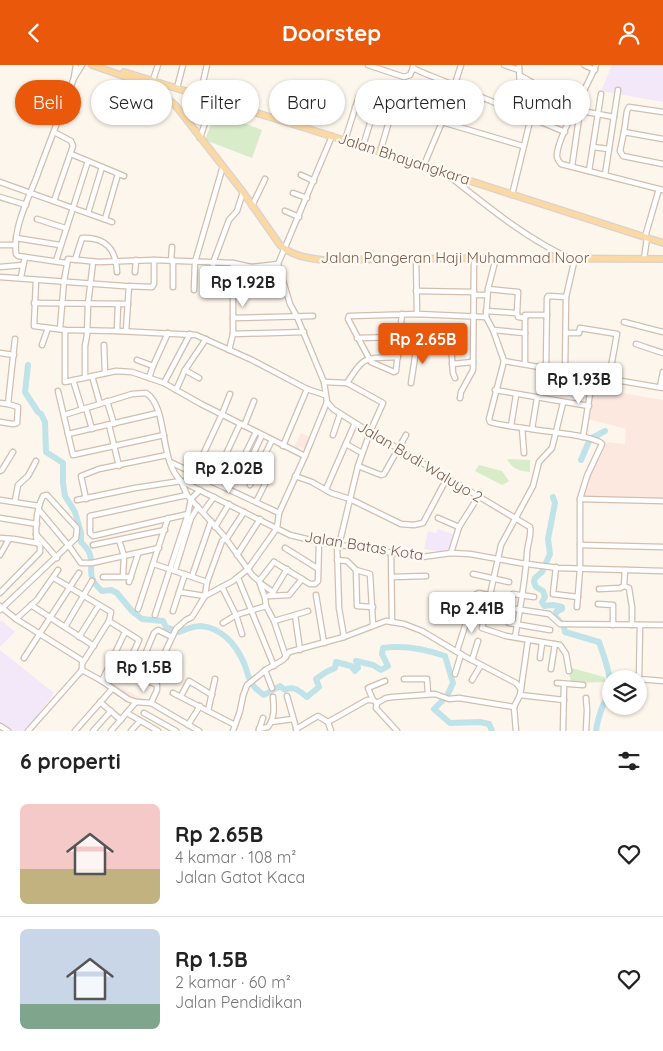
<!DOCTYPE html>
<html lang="id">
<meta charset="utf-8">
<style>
body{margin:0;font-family:Quicksand,sans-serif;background:#f6f6f6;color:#222;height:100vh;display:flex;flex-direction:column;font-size:19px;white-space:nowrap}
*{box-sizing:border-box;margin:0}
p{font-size:16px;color:#767676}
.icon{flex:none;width:28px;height:28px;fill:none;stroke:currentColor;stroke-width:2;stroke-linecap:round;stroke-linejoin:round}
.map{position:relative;height:666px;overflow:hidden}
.side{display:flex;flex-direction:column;background:#fff;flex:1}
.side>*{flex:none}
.top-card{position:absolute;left:15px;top:15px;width:634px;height:45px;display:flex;gap:10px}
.controls{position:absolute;left:602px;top:605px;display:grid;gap:10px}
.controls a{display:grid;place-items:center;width:45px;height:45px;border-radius:50%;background:#fff;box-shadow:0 1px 4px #0004;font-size:25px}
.price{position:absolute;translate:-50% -42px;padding:0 11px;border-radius:5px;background:#fff;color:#222;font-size:16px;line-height:32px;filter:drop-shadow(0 1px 2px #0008)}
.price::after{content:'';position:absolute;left:50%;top:30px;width:15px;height:11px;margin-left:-8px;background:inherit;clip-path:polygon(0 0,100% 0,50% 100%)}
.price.current{background:#ea580c;color:#fff}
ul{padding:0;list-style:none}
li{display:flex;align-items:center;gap:15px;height:125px;padding:0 20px}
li+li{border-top:1px solid #e0e0e0}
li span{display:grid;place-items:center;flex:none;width:140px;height:100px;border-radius:8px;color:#555}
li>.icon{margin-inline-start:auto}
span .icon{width:60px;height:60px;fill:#fffc;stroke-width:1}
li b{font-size:21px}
h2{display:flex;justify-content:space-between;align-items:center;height:60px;padding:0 20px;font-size:21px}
.pill{padding:0 18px;border-radius:22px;background:#fff;box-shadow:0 1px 4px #0004;font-size:18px;line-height:45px}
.pill.current{background:#ea580c;color:#fff}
header{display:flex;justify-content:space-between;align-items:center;height:65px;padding:0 20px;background:#ea580c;color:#fff;font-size:22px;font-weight:800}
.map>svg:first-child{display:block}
.commercial{fill:#fde8e0}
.education{fill:#f3e8fa}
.green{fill:#d8ecc9}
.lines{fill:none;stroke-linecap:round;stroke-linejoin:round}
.river{stroke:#bfe3e8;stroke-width:6}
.minor-casing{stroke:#d1beb0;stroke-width:7}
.major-casing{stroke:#dad1cd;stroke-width:8}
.minor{stroke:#fff;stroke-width:4.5}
.major{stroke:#fbd9a5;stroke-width:5.5}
.labels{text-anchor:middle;stroke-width:4.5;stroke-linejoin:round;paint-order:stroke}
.street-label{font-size:15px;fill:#7a5c4d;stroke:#fffaf3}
</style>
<header><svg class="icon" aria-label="back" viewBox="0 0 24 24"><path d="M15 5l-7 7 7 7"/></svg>Doorstep<svg class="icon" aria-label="person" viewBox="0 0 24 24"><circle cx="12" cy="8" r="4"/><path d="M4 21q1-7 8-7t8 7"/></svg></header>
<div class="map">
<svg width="663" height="666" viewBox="0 0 663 666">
<rect width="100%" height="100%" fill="#fdf6ec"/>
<g class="commercial">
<path d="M592 323 663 335V435L584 433 588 415 607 377 625 379 626 364 588 354Z"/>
<path d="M301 368 311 372 306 385 299 382 297 386 293 384Z"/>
<path d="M105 614 143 634 141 637 128 632 104 616Z"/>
</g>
<g class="education">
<path d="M612 0H663V37L601 26Z"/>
<path d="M438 464 455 470 450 486 443 485 441 487 424 484 428 466 436 468Z"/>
<path d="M1 555 15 567 0 582V556Z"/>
<path d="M0 585 54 628 35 654 23 666H10L0 660Z"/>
</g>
<g class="green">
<path d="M216 47 262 65 252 93 205 75Z"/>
<path d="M507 394 530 395V407C519 406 512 404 507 394Z"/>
<path d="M479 400 502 406 509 416 502 420 475 406Z"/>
<path d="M568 602 604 612 606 617 571 618Z"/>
</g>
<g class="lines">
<g class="river">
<path d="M28 300 25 327 38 347 41 349 45 357 46 387 63 398V418L65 431 75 447 81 468V477C84 480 87 483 89 487 96 502 83 509 102 526L111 525 117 528 132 546 142 554 163 556 166 562 179 567C186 564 193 561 201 561 222 563 236 580 244 598 250 614 248 619 264 630L280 621 285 625C294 620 299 626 307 632L319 622 316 614 326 607 335 603 336 597 351 601 355 606 358 603 356 596 373 600 381 605 388 601 382 589 383 583C404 580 425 584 445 591L453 618 447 631 434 644 450 658 480 657 489 659 492 666"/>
<path d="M581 395 590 374 605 366"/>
<path d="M553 432 555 438 548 474 550 489 542 507 535 513 534 517 536 522 543 526 545 532 542 537 544 541 553 540 562 542V544L556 547 555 551C560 558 564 558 565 567L599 577C603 589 614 617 610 630 608 634 605 636 603 640 600 648 597 657 596 666"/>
</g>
<g class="minor-casing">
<g id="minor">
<path d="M368 0 404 12 410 10 413 3"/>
<path d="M413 0V3C426 10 441 14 455 21L565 67"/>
<path d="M504 0 519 5"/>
<path d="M519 0 521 48"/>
<path d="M584 0 595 5"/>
<path d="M596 0C589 19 555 76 557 92 558 96 559 96 561 99L663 125"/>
<path d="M521 11 573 41 576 45 614 52"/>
<path d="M74 12 76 0"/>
<path d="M153 15 158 0"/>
<path d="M177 23 183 0"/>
<path d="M200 30 207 0"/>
<path d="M355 42 390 54"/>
<path d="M442 57 523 81"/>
<path d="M54 67 71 76 73 81 54 136"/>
<path d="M624 67 627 46 629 42 663 47"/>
<path d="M200 73 213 34"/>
<path d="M663 74 624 67 620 86 623 91 663 99"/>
<path d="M345 75 359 31"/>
<path d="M363 81 379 29"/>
<path d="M593 82 609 84"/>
<path d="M380 87 395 36"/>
<path d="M71 89 124 111"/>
<path d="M424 100 445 50 461 0"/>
<path d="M572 101 580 46"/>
<path d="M589 106 601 29"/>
<path d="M301 110 314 116"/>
<path d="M605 110 618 25"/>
<path d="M449 111C486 140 525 173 569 193"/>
<path d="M0 117 112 157"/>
<path d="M293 128 307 133"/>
<path d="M512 130 531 52"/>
<path d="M0 132 26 140"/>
<path d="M252 141 265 114"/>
<path d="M285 146 299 152"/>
<path d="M88 148 102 102"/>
<path d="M37 154 65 163"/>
<path d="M105 154 118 109"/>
<path d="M645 172 659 124"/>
<path d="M16 173 60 180"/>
<path d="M0 180H15"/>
<path d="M416 193 417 249"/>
<path d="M644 194 647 173"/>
<path d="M75 195 82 173C106 172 116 184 117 207"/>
<path d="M56 196 88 96"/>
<path d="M171 196 172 182"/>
<path d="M66 198 18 191 16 189C13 162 28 135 37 111 49 78 62 46 74 13L82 0"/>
<path d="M0 202 23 200"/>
<path d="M251 202 253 229 285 226"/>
<path d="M135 207 136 195"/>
<path d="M0 212 124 221 152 222 154 219V195"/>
<path d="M21 212 25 192"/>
<path d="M36 215 34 261 65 265 117 266 196 270 252 295 307 324 325 330"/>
<path d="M173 222V196"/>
<path d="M488 224 518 227 517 248"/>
<path d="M194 225 195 197 223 101"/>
<path d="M416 226 474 227"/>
<path d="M214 228 213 198 229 155 237 146 243 127"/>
<path d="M474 230H487"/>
<path d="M34 238 128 239"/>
<path d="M486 246 517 248 518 252 525 253"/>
<path d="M402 249 396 306 394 307 371 297 348 254 349 251H351L417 249 486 252"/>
<path d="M486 252 493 265 504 296 489 354 490 357C509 364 593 368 602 379L587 411 580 434V504L577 542"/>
<path d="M486 252 488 224 496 193"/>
<path d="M233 253 313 251"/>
<path d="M525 253V250H547"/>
<path d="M624 257 663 267"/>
<path d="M60 264 64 216 68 194 99 197 154 195 233 198 251 202 278 199"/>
<path d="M65 265V317L116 306 132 307 164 318 201 339 305 391"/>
<path d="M493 265 525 268V253"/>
<path d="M117 266 118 239"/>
<path d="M126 266 129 221"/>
<path d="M525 268V299"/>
<path d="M566 268H579L580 263 617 269 609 313"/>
<path d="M233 269 304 267"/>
<path d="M357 273 400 272"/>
<path d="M399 279H451L453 308 455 313"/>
<path d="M636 279 663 288"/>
<path d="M42 280 48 263"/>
<path d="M104 280 105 308"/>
<path d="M229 285 233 269V198"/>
<path d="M0 288 14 290"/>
<path d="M137 295 153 301"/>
<path d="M504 296 663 323"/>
<path d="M452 299 473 297"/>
<path d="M546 303 547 233 548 231 566 232"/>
<path d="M185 305 199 313"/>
<path d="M565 306 566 232 575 193"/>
<path d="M92 311 100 339"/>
<path d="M85 312V281L87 270 88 239 93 197"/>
<path d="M149 313 153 301 168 268"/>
<path d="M73 315 82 344"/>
<path d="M324 317 347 318 383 338 370 367 358 401 339 480"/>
<path d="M164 318 190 269"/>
<path d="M347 318C365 289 365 294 398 292"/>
<path d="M411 318 417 279"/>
<path d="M660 322 663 307"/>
<path d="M176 325 185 305 206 274"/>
<path d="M495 325 589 341"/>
<path d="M58 326 73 390 164 370"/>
<path d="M460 333 461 327 473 305 474 193"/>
<path d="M107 336 114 359"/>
<path d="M327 337 333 344 355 358 530 462C532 470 527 480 527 489 525 517 520 545 515 572"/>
<path d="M0 338 8 339 15 274"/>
<path d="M86 343 92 364"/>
<path d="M64 350 132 329 146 328C169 343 158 394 181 416L290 470 319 477 422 492 451 488 470 489 520 498 558 503 663 506"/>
<path d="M0 357 13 359 17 358 18 342 8 339"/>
<path d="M109 360 119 401"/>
<path d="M244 361 254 336"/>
<path d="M511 361 516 330"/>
<path d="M522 363 524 388"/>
<path d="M532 364 537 333"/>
<path d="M68 369 158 348"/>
<path d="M333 370 340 349"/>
<path d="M583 372 593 310"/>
<path d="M346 379 362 388"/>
<path d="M283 381 307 324"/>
<path d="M170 397 279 448"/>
<path d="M249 398 262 370"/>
<path d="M358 401 381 410 384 409 406 370"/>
<path d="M0 406 2 405 13 387"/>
<path d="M194 409 222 349 230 329"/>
<path d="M295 411 312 417 331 428 350 434 401 459 414 460 423 458 447 413"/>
<path d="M213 417 240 359"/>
<path d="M250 420 272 375"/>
<path d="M228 424 256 367"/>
<path d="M326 424 355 358"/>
<path d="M86 434 81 411 99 404 167 390"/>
<path d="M580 434 663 436"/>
<path d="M0 435 39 441"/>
<path d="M77 435 135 423 181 416 187 430"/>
<path d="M15 436 18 420 28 411 36 396"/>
<path d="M256 437 269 411"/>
<path d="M39 445 69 481 81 498H92L159 483"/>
<path d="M203 447 214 432"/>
<path d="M188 449 93 471 90 468V451L187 430 224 471 252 510 259 516 265 533 266 541 274 556 286 592"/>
<path d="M0 453 37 459"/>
<path d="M438 453 459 462"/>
<path d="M215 462 229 439"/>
<path d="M36 469 57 493"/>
<path d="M0 473 14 474 37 478 40 480V487L0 528"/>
<path d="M119 475 124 491 123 511"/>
<path d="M337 479 339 543 344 572"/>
<path d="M93 480 165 465"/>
<path d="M580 480 663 482"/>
<path d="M285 483 317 503"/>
<path d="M391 488 392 557"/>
<path d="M451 488 459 462 478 432"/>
<path d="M0 490 9 474"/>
<path d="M237 490 260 454"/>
<path d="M337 495 347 496 356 505 370 509 373 560"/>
<path d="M274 497 310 519H315L318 516 319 477"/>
<path d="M154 499 207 517"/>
<path d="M556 502 553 529 578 532"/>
<path d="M175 505 191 453 198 442"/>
<path d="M356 505 357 541 373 542"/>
<path d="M625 505 624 521 629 523 632 542V560"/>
<path d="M473 509 509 517"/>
<path d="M192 511 211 456"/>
<path d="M103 512H131"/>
<path d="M392 512 426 511"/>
<path d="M54 513 111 547 109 556 82 599V605"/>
<path d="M238 513 274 601"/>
<path d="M259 516 274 497"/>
<path d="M129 517 138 489"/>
<path d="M260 518 273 527"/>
<path d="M222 522 236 550 242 569"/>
<path d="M599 524 620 523 624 521"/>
<path d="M179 527 205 531 207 517 222 476 227 473 244 447"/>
<path d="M513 529 534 532"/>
<path d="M316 530 324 578"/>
<path d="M268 531 272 529 287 504"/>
<path d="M269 531 289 530 302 514"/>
<path d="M598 539 613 540V560"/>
<path d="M31 540 94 581"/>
<path d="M0 541 16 554 83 596"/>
<path d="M509 543 549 549 560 559 663 560"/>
<path d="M138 544 168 453"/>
<path d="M0 545 76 473 77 463 47 430 43 431C36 444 35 465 37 478"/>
<path d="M173 546 185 509"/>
<path d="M486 548 501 480 533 421 539 397 552 383 563 338"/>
<path d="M155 550 188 449 191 434 200 425"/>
<path d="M295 550 308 546"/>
<path d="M505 551 486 548 482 563 506 571 560 580 566 589 569 606"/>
<path d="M16 554 37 535 58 505"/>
<path d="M109 556 139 575 125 606"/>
<path d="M274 556 295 550 300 585"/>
<path d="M223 558 236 550 266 541"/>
<path d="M509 558 550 565"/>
<path d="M65 562 92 516"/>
<path d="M79 572 99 540"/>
<path d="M457 586 475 530 479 528 505 534"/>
<path d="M24 593 79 508"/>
<path d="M540 593 542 578"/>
<path d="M472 595 478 576"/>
<path d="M109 598 151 617"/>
<path d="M551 604 555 579"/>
<path d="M82 605 102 616 128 634 136 637 151 638 199 666"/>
<path d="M265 605 272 623"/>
<path d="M455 609 461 589"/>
<path d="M136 611 154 568 158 565 172 572"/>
<path d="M404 614H427L428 629"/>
<path d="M639 614 640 560"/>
<path d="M639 614 663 616"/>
<path d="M472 615 481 600"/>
<path d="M102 616 125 567"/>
<path d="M557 618 583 620"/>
<path d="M521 624 528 575"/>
<path d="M173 628 235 660"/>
<path d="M520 630 564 635"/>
<path d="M181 631 189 616 212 630"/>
<path d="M287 631 297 666"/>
<path d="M586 633 587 645 586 666"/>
<path d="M373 635 368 623 385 616"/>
<path d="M100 637 121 655"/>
<path d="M151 638 157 625V620L151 617 176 564 186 555 192 552 205 531 233 516 248 504 277 463 279 448 305 391 327 337 324 317 297 252 290 239 278 199 332 71"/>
<path d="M377 638 386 633 393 632 435 629 449 634 459 633 514 642"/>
<path d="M377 638 376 643 397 666"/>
<path d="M208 646 215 614"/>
<path d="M127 648 158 666"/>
<path d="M144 648 176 666"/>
<path d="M271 657 293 654"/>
<path d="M328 657 331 666"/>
<path d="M188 660 200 641"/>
<path d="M0 661 8 666"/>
<path d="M259 664 268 662C275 652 274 643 273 632"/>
<path d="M296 664 318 651 328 657 367 635H373L377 638"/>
<path d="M259 665 263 653"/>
<path d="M28 666 82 605"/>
<path d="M75 666 112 624"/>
<path d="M93 666 111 646"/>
<path d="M111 666 136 637"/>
<path d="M131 666 140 656"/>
<path d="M233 666 240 646 243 631 247 620 267 604 283 595 289 587 344 572 386 556 404 559 422 566 464 591 516 618 521 624 520 630 514 642 516 666"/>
<path d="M563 666 564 619"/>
</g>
</g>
<g class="major-casing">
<g id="major">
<path d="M92 0 143 18 161 28 176 41 243 127 280 180C292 191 307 193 323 195L474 193 663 194"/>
<path d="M124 7 312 65 663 178"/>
</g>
</g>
<use href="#minor" class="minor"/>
<use href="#major" class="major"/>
</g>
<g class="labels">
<g class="street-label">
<text transform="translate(404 94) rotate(18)" y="5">Jalan Bhayangkara</text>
<text x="455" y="198">Jalan Pangeran Haji Muhammad Noor</text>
<text transform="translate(420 397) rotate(31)" y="5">Jalan Budi Waluyo 2</text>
<text transform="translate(364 481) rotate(9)" y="5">Jalan Batas Kota</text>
</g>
</g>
</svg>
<div class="controls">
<a><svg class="icon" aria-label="layers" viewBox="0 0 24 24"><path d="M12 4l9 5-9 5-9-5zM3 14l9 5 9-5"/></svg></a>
</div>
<b class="price" style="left:243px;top:243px">Rp 1.92B</b>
<b class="price current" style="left:423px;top:300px">Rp 2.65B</b>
<b class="price" style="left:579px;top:340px">Rp 1.93B</b>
<b class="price" style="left:229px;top:429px">Rp 2.02B</b>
<b class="price" style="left:472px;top:569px">Rp 2.41B</b>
<b class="price" style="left:144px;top:628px">Rp 1.5B</b>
<div class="top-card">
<a class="pill current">Beli</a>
<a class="pill">Sewa</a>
<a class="pill">Filter</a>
<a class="pill">Baru</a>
<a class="pill">Apartemen</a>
<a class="pill">Rumah</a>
</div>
</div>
<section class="side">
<h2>6 properti<svg class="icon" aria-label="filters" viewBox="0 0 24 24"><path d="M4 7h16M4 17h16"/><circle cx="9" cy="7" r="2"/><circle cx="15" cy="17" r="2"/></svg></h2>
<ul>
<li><span style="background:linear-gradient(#f6c9c9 65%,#c2b280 0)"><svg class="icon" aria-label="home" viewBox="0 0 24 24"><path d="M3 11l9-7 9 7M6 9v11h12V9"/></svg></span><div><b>Rp 2.65B</b><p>4 kamar · 108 m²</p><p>Jalan Gatot Kaca</p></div><svg class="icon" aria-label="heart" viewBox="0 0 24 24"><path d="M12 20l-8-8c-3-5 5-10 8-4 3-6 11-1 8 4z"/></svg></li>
<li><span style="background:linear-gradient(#c9d6e8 75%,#7fa58c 0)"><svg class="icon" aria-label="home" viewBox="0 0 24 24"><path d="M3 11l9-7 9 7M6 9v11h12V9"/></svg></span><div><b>Rp 1.5B</b><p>2 kamar · 60 m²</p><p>Jalan Pendidikan</p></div><svg class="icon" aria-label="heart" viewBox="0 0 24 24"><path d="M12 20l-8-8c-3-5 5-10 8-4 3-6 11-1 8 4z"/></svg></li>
</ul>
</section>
